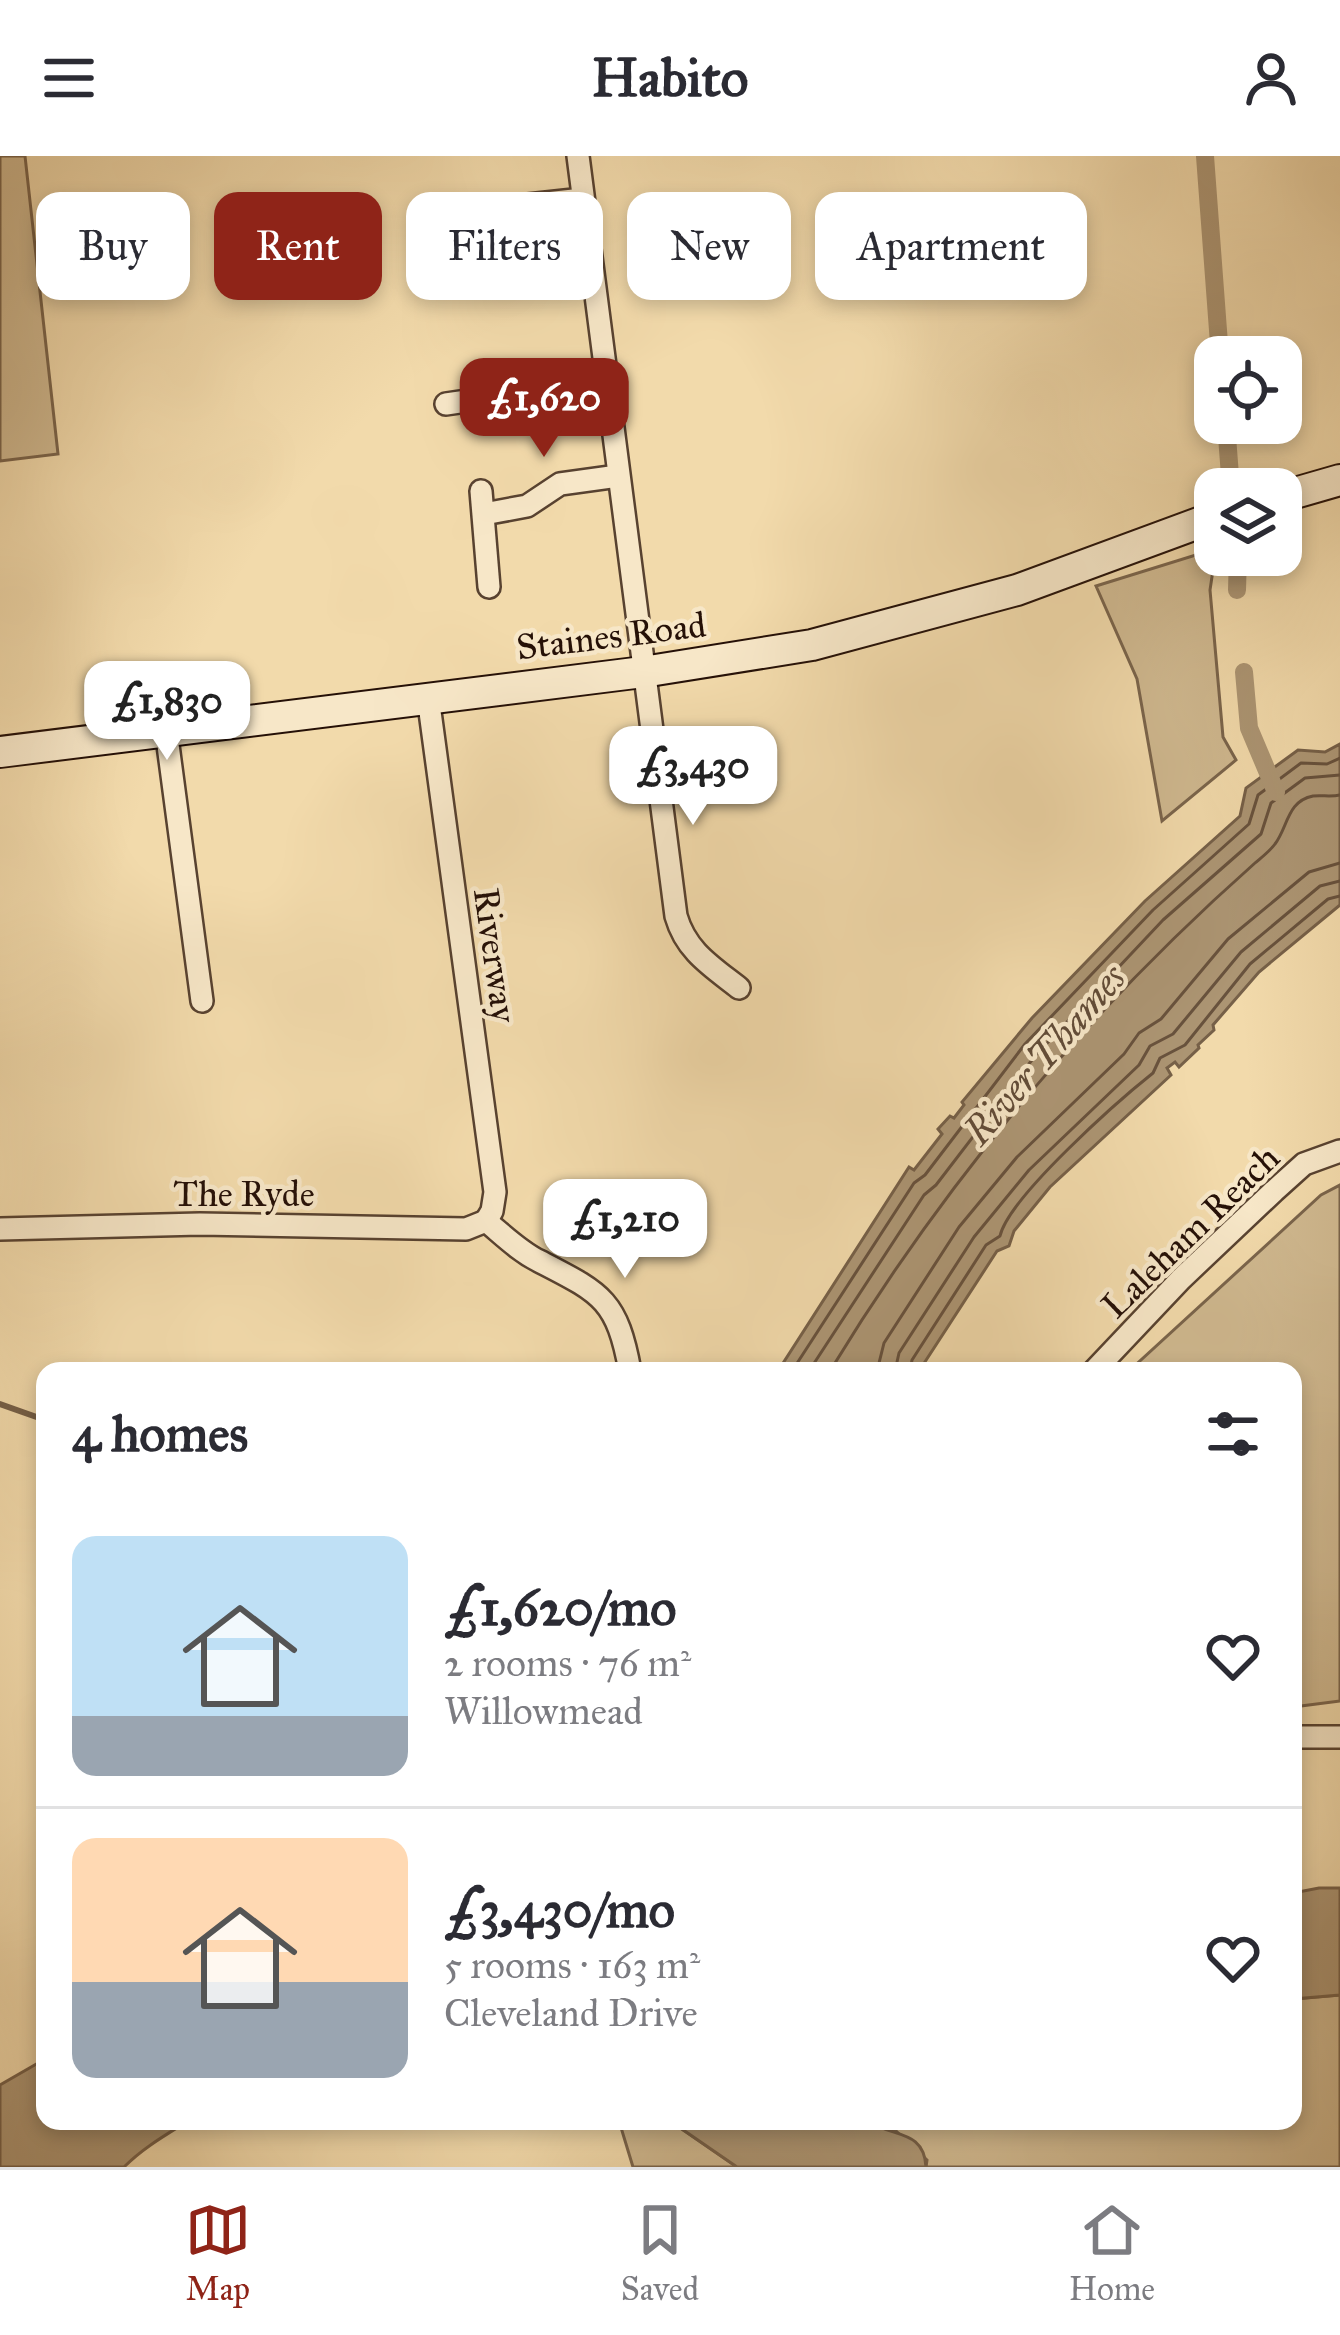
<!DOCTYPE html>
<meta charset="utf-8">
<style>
body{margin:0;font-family:"IM FELL Great Primer",serif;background:#f7f7f7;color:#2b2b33;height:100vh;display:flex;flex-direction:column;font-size:45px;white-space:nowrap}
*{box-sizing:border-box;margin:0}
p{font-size:39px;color:#7c7c81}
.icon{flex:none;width:66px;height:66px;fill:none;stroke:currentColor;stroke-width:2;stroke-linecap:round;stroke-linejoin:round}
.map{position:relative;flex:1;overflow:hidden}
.drawer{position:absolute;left:36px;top:1206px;width:1266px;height:768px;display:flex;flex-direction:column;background:#fff;border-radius:24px;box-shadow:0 6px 18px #0003}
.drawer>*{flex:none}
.guide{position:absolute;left:36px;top:36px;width:1269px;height:108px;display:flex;gap:24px}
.buttons{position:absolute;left:1194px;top:180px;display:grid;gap:24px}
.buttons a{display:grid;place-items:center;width:108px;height:108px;border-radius:24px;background:#fff;box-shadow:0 6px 18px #0003;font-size:60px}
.price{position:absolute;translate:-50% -102px;padding:0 27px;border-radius:24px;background:#fff;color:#222;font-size:39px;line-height:78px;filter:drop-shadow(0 3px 6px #0008)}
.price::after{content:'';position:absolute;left:50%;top:72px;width:36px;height:27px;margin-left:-18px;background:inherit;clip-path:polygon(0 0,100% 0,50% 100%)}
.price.selected{background:#8f2418;color:#fff}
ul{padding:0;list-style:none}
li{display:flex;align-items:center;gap:36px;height:300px;padding:0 36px}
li+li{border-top:3px solid #e1e1e2}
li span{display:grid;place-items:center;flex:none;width:336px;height:240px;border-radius:24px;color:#555}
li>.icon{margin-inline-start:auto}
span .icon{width:144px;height:144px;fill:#fffc;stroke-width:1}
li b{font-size:51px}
h2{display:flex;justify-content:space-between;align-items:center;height:144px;padding:0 36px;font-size:51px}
.chip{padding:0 42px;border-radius:24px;background:#fff;box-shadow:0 6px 18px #0003;font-size:42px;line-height:108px}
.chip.selected{background:#8f2418;color:#fff}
header{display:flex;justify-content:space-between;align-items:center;height:156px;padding:0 36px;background:#fff;font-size:54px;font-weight:700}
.tab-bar{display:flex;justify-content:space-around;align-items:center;height:168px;border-top:3px solid #e1e1e2;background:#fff;font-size:33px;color:#7c7c81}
.tab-bar a{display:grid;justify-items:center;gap:6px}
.tab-bar .selected{color:#8f2418}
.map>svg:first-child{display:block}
.green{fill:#cfb88f;stroke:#7a644b;stroke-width:3}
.water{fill:#ac9573;stroke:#766048;stroke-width:3}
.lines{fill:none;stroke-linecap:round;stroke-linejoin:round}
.shore{stroke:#68523d;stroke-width:3}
.stream{stroke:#766048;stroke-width:6}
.canal{stroke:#ac9573;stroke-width:18}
.street-casing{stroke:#584230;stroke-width:26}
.secondary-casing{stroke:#251007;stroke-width:34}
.street{stroke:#f7e7c8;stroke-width:21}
.secondary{stroke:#f7e7c8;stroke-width:30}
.labels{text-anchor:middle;stroke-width:9;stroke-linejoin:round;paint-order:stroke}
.street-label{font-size:36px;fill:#251007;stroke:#f7e7c8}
.water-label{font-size:39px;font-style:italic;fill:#624c38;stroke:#f7e7c8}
</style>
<header><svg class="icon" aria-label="menu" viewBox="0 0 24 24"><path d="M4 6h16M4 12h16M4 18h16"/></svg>Habito<svg class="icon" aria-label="person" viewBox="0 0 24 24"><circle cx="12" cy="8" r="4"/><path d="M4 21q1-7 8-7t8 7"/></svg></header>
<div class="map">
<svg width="1340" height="2011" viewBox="0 0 1340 2011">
<rect width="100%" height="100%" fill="#f2daab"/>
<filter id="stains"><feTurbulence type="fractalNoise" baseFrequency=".00167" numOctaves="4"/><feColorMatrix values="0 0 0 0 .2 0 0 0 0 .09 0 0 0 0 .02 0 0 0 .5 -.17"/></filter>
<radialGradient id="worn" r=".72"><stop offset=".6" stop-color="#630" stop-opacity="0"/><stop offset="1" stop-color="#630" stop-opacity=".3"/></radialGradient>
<g class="green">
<path d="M0 0H25L58 298 0 305Z"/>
<path d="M1215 393 1220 402 1213 414 1210 434 1223 581 1236 604 1162 665 1137 523 1096 430Z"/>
<path d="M1340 1029V1545L1293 1551V1215H1129L1321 1039Z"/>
<path d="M1340 1839V2011H926L927 2004 895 1974 883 1975 870 1965H1293V1843Z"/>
<path d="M619 1965 676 1969 737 2011H633Z"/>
</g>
<g class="water">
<path d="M1340 588V749L1259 816 1213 869 1214 874 1198 889 1199 892 1179 911 1175 906 1167 912 1171 919 1050 1031 1014 1075 1009 1090 997 1095 919 1215H778L909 1011 914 1014 942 978 938 973 950 960 954 962 964 949 962 946 1032 862 1145 745 1240 660 1246 632 1298 594 1325 596Z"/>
<path d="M1319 1732H1340V1839L1293 1843V1737Z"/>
<path d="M45 1903V1965H188C164 1980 143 1992 124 2011H0V1929Z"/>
<path d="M630 1965H870C890 1982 924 1972 926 2011H737L676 1969Z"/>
</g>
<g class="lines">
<g class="shore">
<path d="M792 1215 914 1027 925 1019 1025 888 1153 754 1249 668 1258 639 1301 607 1327 608 1340 602"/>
<path d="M809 1215 924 1039 936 1029 1035 900 1163 764 1261 678 1271 647 1305 622 1340 619"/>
<path d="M830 1215C946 1024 1088 855 1255 707 1262 701 1270 695 1275 688 1288 671 1287 645 1313 640 1322 639 1331 641 1340 639"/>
<path d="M877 1215 884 1187 959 1071 1017 1001 1124 898 1139 877 1161 863 1228 783 1309 716 1340 707"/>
<path d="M895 1215 899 1197 974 1081 1029 1014 1139 909 1150 890 1173 878 1241 796 1320 730 1340 725"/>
<path d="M910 1215 912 1204 986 1089 1000 1080C1009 1041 1119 944 1153 917L1160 902 1185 889 1250 808 1328 743 1340 740"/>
</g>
<path class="stream" d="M0 1248 45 1264"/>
<g class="canal">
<path d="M1205 0 1220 201"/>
<path d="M1226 267 1231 333"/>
<path d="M1237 434 1238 399"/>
<path d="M1244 516 1249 572 1276 636"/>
</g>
<g class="street-casing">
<g id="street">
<path d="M578 0 676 760C686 795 711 810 739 832"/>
<path d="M425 60 583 43"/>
<path d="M446 248 605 225"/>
<path d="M481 335 489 431"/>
<path d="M484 358 527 350 560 328 618 320"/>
<path d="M428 541 495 1036 492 1055 486 1065"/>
<path d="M166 574 202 845"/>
<path d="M486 1065C503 1079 519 1095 539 1105 601 1137 617 1143 630 1215"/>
<path d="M0 1073 200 1068 466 1073 486 1065"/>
<path d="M1094 1215 1181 1123 1274 1035 1304 1008 1340 995"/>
<path d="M1293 1581H1340"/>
</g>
</g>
<g class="secondary-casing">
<g id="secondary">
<path d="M1281 341 1340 324"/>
<path d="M0 596 643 516 812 489 1017 434 1215 361"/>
</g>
</g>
<use href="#street" class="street"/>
<use href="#secondary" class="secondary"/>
</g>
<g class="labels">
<g class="street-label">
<text transform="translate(611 479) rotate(-7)" y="13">Staines Road</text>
<text transform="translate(496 799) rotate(82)" y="13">Riverway</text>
<text x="244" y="1050">The Ryde</text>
<text transform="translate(1190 1075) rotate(-44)" y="13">Laleham Reach</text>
</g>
<g class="water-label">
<text transform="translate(1044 898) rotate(-49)" y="14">River Thames</text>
</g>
</g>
<rect width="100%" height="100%" filter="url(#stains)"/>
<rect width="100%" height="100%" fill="url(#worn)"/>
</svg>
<div class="buttons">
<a><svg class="icon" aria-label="locate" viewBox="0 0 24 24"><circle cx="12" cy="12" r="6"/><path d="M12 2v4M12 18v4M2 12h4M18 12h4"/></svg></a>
<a><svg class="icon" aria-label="layers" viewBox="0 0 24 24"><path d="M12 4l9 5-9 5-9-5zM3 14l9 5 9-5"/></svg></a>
</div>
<b class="price selected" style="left:544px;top:304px">£1,620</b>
<b class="price" style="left:167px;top:607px">£1,830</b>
<b class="price" style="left:693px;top:672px">£3,430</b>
<b class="price" style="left:625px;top:1125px">£1,210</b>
<div class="guide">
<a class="chip">Buy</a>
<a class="chip selected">Rent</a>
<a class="chip">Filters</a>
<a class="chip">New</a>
<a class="chip">Apartment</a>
</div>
<section class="drawer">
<h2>4 homes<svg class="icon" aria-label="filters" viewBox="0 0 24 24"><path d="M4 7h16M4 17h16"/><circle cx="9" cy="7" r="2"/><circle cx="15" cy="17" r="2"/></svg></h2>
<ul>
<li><span style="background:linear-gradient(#bfe0f5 75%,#9aa5b1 0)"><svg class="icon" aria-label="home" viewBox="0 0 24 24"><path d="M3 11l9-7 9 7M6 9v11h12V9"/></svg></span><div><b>£1,620/mo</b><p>2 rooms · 76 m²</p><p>Willowmead</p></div><svg class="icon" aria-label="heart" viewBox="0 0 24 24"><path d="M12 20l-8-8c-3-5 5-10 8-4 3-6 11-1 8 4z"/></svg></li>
<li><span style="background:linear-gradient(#ffd9b3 60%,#9aa5b1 0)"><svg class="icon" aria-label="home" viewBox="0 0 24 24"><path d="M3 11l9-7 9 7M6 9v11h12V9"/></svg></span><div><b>£3,430/mo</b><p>5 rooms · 163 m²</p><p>Cleveland Drive</p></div><svg class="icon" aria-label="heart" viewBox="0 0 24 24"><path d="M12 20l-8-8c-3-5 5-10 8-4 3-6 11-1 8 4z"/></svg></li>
</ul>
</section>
</div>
<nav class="tab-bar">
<a class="selected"><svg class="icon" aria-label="map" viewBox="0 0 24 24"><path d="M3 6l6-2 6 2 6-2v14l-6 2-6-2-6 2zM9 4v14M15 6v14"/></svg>Map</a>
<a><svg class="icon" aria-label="saved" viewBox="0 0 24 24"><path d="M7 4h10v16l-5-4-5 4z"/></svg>Saved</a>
<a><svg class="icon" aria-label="home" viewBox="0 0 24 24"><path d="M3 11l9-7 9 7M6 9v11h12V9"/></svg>Home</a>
</nav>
